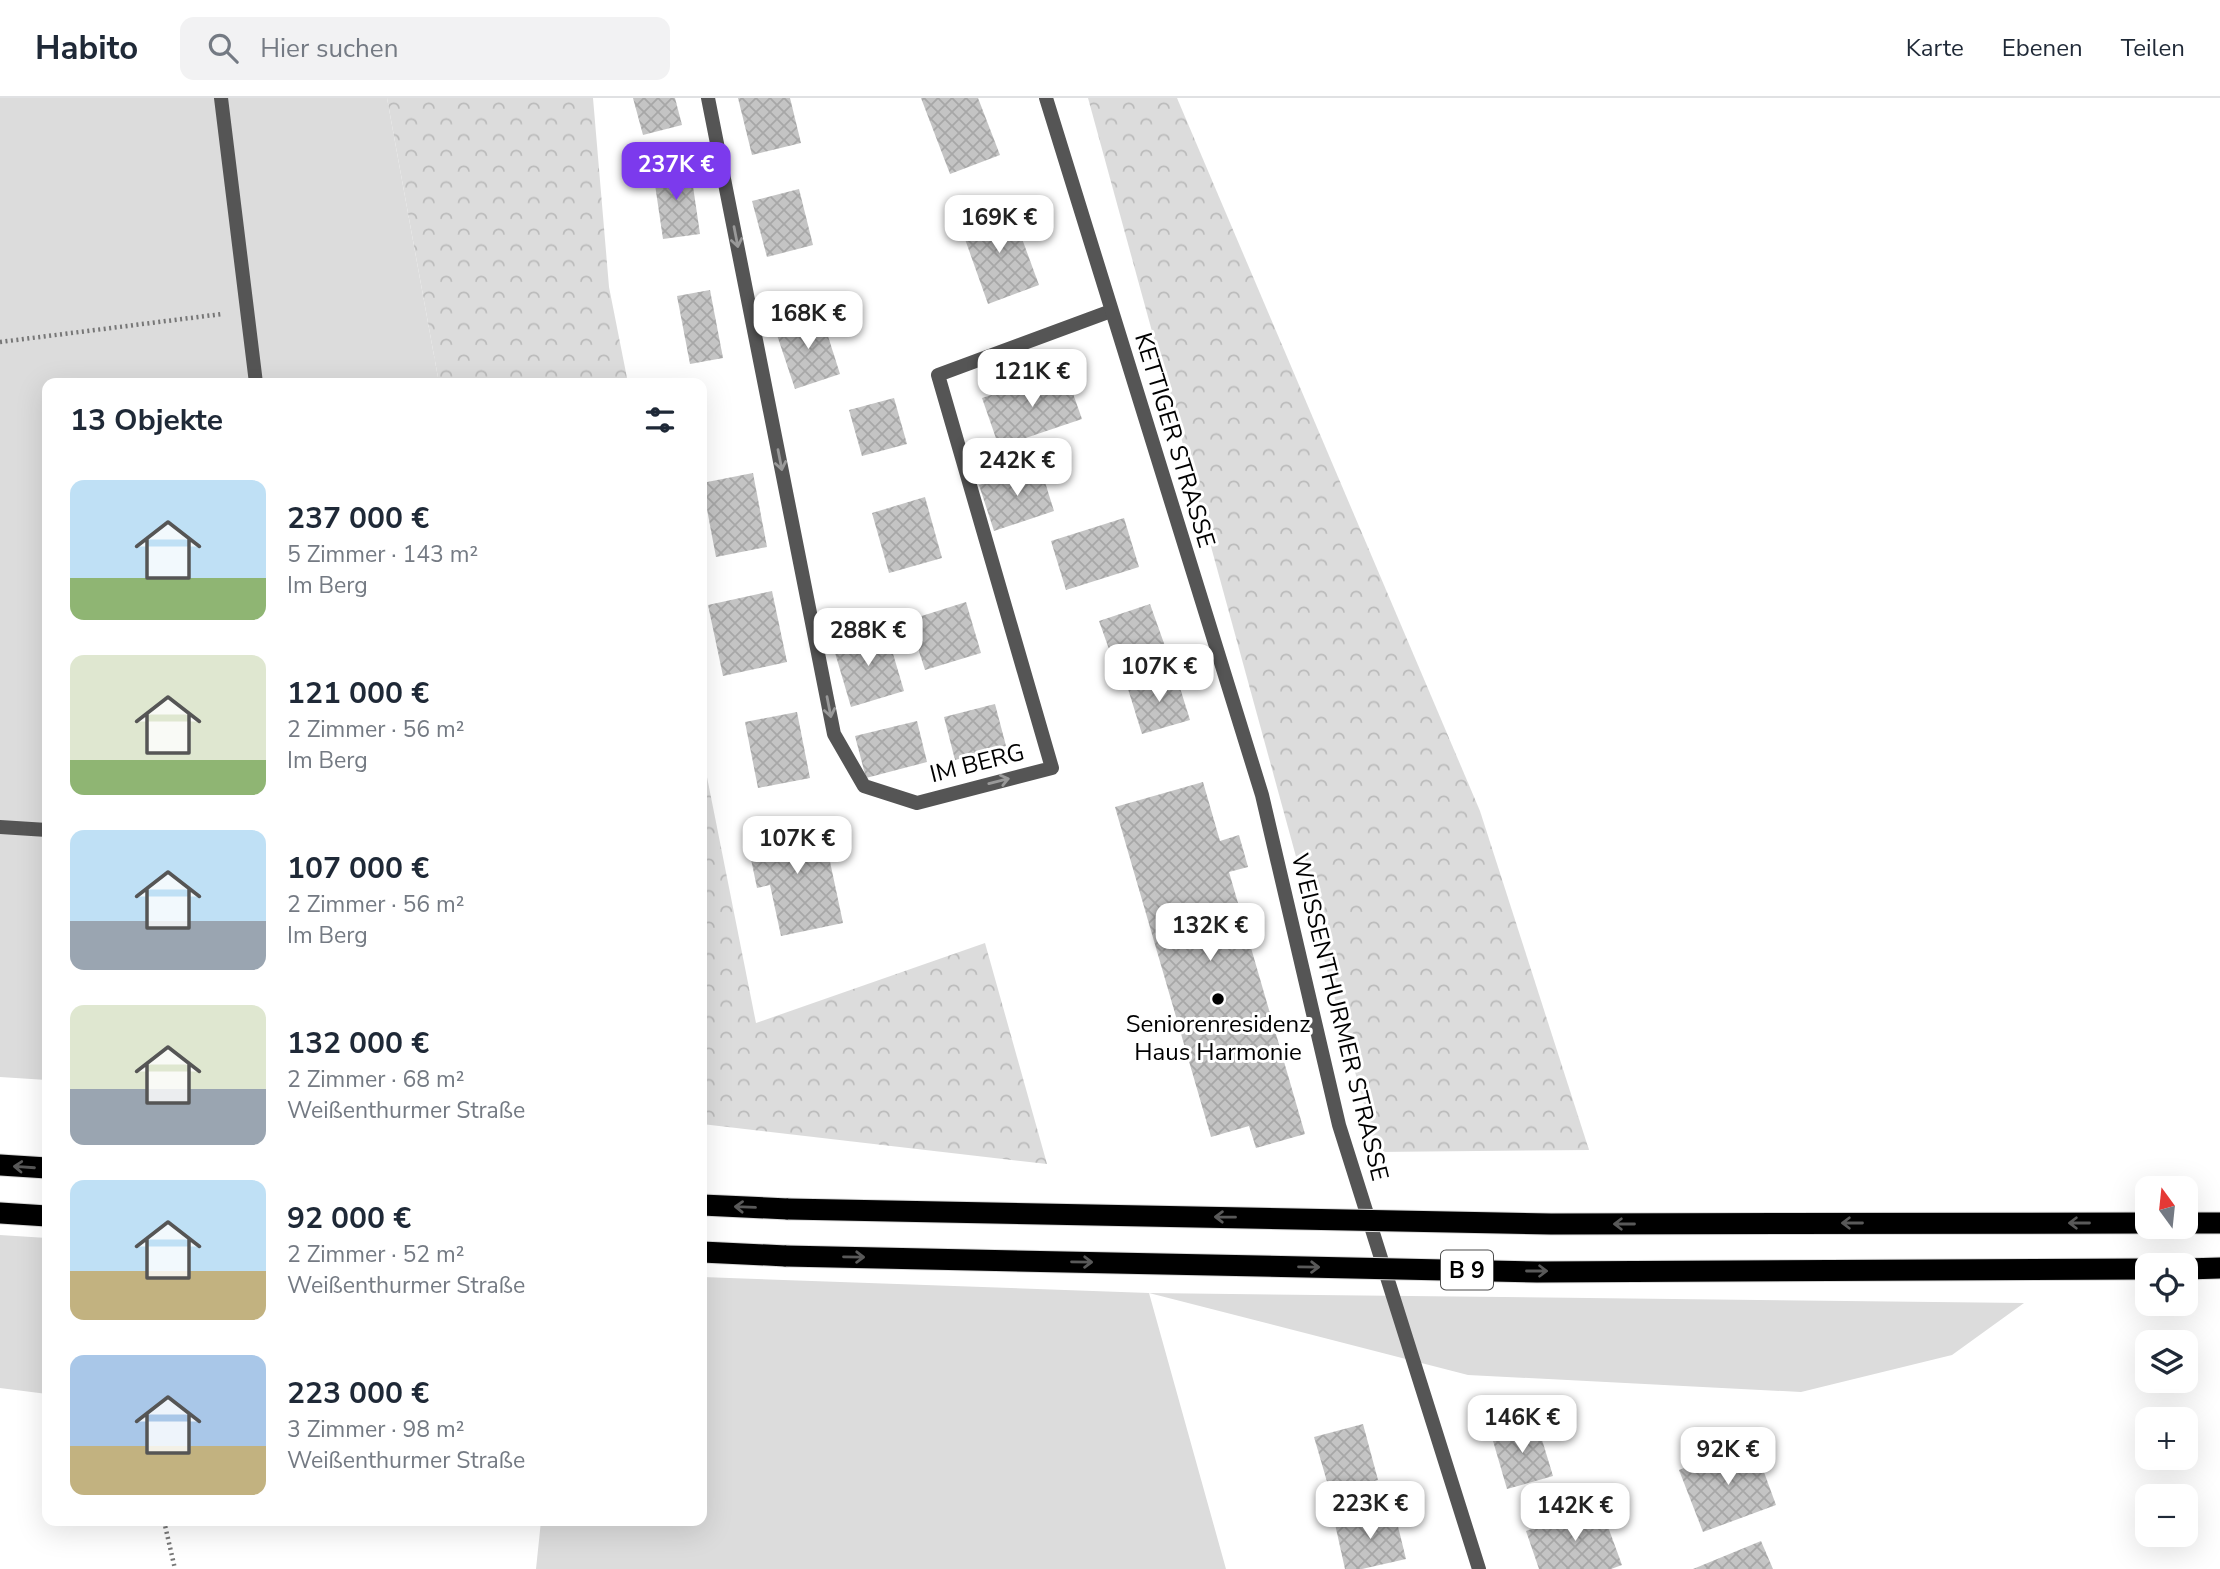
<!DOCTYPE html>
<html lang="de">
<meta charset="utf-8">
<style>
body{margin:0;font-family:"Nunito Sans",sans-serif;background:#f2f2f3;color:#1f2937;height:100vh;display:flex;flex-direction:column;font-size:26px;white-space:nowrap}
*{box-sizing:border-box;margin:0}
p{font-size:23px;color:#747a83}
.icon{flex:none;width:38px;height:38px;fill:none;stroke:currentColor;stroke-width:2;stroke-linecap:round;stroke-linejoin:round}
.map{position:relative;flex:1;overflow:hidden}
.panel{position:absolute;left:42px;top:280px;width:665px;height:1148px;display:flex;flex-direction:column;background:#fff;border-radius:14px;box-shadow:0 7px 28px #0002}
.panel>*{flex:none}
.needle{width:46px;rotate:345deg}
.buttons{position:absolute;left:2135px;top:1078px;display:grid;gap:14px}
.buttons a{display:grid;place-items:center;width:63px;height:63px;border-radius:14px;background:#fff;box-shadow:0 7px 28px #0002;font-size:35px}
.price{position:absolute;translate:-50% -60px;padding:0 16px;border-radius:14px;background:#fff;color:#222;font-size:23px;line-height:46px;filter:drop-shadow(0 2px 4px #0008)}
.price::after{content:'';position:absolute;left:50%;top:42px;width:21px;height:16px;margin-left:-10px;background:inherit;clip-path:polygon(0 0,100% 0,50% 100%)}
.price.current{background:#7c3aed;color:#fff}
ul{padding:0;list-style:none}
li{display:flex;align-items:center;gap:21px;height:175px;padding:0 28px}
li span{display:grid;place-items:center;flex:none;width:196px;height:140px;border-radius:14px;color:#555}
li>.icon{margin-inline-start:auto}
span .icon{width:84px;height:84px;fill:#fffc;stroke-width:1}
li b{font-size:30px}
h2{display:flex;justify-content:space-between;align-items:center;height:84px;padding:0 28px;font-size:30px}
header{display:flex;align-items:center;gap:42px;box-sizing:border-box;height:98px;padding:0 35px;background:#fff;border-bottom:2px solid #e0e1e3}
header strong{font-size:33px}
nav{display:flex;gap:38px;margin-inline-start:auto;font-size:24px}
.search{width:490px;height:63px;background:#f2f2f3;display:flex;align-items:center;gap:18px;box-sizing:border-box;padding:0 24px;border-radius:14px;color:#747a83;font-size:26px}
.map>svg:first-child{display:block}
.grass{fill:#dcdcdc}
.forest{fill:url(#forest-crowns)}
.building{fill:url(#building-cross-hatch)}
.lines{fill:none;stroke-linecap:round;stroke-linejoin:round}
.highway-casing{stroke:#dbdbdb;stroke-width:23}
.path{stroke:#777;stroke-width:4.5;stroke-dasharray:2 3.5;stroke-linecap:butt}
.street{stroke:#555;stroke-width:14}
.highway{stroke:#000;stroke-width:21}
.highway-bridge-casing{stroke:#dbdbdb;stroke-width:23;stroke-linecap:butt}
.highway-bridge{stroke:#000;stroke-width:21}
.oneway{stroke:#999}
.oneway2{stroke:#595959}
.poi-dot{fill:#000;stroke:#fff;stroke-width:2.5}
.labels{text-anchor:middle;stroke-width:6;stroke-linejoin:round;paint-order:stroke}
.shield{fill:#fff;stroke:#4c4c4c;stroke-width:2}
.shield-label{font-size:23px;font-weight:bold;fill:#000}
.street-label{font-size:24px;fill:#000;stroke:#fff}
.poi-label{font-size:24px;fill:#000;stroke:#fff}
</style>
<header>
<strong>Habito</strong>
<div class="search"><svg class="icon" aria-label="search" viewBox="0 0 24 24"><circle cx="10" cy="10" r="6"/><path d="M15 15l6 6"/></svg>Hier suchen</div>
<nav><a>Karte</a><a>Ebenen</a><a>Teilen</a></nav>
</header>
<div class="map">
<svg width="2220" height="1471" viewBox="0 0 2220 1471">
<defs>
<pattern id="forest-crowns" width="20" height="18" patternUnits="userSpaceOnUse" patternTransform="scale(1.75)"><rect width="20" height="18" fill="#dcdcdc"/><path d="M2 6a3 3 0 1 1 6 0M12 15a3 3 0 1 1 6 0" fill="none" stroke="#bbb"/></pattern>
<pattern id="building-cross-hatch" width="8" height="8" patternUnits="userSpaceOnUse" patternTransform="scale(1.75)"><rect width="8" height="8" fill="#c4c4c4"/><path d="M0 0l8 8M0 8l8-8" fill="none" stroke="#a7a7a7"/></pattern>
</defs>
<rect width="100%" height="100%" fill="#fff"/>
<g class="grass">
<path d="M0 0H387L439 285H47V982L0 979Z"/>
<path d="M0 1137 47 1140V1296L0 1290Z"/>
<path d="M702 1179 1149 1195 2024 1205 1952 1257 1801 1294 1468 1277 1149 1195 1226 1471H536L541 1423H702Z"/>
</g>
<g class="forest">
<path d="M387 0H593L609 189 628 285H439Z"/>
<path d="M1088 0H1177L1480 713 1589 1052 1377 1054Z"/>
<path d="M702 654 756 925 985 845 1047 1066 702 1026Z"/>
</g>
<g class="building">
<path d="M633 0H675L682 27 643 37Z"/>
<path d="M738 0H790L801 45 752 57Z"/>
<path d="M921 0H978L1000 57 950 76Z"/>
<path d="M690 68 700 136 663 141 653 73Z"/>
<path d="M799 91 813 147 767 159 752 103Z"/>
<path d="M1010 108 1039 187 988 206 960 127Z"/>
<path d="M710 192 723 260 690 266 677 198Z"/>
<path d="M821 216 840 276 795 291 775 231Z"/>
<path d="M1065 273 1082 321 999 349 982 300Z"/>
<path d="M894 300 907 346 862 358 849 312Z"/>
<path d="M1040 368 1054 413 994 433 979 387Z"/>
<path d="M753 375 767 449 716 459 702 385Z"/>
<path d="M925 399 942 460 889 475 872 415Z"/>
<path d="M1124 420 1139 469 1066 492 1051 443Z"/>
<path d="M772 493 787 564 723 578 708 507Z"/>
<path d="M966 504 981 555 925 572 909 522Z"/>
<path d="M1150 506 1166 551 1115 568 1099 523Z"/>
<path d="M886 532 904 593 851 609 833 548Z"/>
<path d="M1176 577 1190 622 1142 636 1128 591Z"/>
<path d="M995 606 1006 648 955 662 944 619Z"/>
<path d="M797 614 810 680 758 690 745 624Z"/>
<path d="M917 623 927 664 866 680 855 638Z"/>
<path d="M1203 684 1220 743 1239 737 1248 769 1229 774 1305 1036 1256 1050 1249 1028 1211 1039 1115 709Z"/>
<path d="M821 721 843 825 781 838 770 787 757 790 746 737Z"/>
<path d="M1536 1322 1553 1378 1507 1391 1491 1336Z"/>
<path d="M1363 1326 1378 1382 1330 1394 1314 1339Z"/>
<path d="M1753 1344 1776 1407 1703 1434 1679 1372Z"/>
<path d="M1600 1407 1622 1467 1611 1471H1539L1526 1433Z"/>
<path d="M1394 1412 1406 1461 1362 1471H1345L1335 1426Z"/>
<path d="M1761 1443 1773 1471H1693Z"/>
</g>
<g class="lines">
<g class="highway-casing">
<g id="highway">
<path d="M0 1067 47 1070"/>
<path d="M702 1107 788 1111"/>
<path d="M0 1115 47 1118"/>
<path d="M2186 1125H2220"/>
<path d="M702 1154 786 1158"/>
<path d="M2186 1171 2220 1170"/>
</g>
</g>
<g class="path">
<path d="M0 244 222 216"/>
<path d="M164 1423 175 1471"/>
</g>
<g class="street">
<path d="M221 0 256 285"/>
<path d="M708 0 834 636 864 688 917 705 1052 670 938 277 1111 213"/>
<path d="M1046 0 1262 697 1339 1027 1479 1471"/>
<path d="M0 729 47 732"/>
</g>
<use href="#highway" class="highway"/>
<g class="highway-bridge-casing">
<g id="highway-bridge">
<path d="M788 1111 1551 1126 2147 1125"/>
<path d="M786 1158 1537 1174 2147 1171"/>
</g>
</g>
<use href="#highway-bridge" class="highway-bridge"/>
</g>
<defs><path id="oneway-shaft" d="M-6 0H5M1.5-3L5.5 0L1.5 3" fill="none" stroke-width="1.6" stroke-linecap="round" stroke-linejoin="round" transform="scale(1.75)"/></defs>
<g class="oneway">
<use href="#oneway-shaft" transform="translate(736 139) rotate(79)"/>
<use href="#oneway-shaft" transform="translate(780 362) rotate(79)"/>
<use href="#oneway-shaft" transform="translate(829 609) rotate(79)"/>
<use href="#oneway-shaft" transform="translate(999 683) rotate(-14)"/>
</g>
<g class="oneway2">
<use href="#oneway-shaft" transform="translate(24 1069) rotate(-176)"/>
<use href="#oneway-shaft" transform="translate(745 1109) rotate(-178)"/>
<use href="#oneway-shaft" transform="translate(1225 1119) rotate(-179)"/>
<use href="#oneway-shaft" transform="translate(1852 1125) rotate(180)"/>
<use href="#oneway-shaft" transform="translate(2079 1125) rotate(180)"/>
<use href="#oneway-shaft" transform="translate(1624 1126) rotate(180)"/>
<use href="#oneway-shaft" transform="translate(854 1159) rotate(1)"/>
<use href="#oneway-shaft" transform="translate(1082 1164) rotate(1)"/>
<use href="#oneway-shaft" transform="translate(1309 1169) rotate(1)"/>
<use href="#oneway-shaft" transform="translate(1537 1173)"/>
</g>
<circle class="poi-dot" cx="1218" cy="901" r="7"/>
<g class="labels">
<rect class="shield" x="1441" y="1152.5" width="52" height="39" rx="5"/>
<g class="shield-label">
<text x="1467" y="1180">B 9</text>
</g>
<g class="street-label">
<text transform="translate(1175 342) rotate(73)" y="8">KETTIGER STRASSE</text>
<text transform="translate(977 665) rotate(-14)" y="8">IM BERG</text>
<text transform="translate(1340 919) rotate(76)" y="8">WEISSENTHURMER STRASSE</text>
</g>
<g class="poi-label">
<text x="1218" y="934">Seniorenresidenz<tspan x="1218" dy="28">Haus Harmonie</tspan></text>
</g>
</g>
</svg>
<div class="buttons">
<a><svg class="needle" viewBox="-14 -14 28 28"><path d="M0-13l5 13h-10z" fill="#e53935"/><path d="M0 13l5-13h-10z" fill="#747a83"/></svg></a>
<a><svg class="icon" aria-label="locate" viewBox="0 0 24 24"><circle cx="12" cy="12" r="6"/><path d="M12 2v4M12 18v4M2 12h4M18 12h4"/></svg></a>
<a><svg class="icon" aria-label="layers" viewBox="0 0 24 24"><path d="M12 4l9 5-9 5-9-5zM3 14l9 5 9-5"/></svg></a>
<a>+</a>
<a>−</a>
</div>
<b class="price current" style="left:676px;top:104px">237K €</b>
<b class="price" style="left:999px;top:157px">169K €</b>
<b class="price" style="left:808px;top:253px">168K €</b>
<b class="price" style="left:1032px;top:311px">121K €</b>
<b class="price" style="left:1017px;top:400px">242K €</b>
<b class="price" style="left:868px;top:570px">288K €</b>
<b class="price" style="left:1159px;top:606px">107K €</b>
<b class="price" style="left:797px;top:778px">107K €</b>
<b class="price" style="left:1210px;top:865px">132K €</b>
<b class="price" style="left:1522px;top:1357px">146K €</b>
<b class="price" style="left:1728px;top:1389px">92K €</b>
<b class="price" style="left:1370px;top:1443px">223K €</b>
<b class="price" style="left:1575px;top:1445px">142K €</b>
<section class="panel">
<h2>13 Objekte<svg class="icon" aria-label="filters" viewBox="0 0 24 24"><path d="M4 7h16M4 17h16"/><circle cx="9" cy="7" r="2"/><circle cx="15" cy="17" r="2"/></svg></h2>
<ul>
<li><span style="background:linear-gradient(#bfe0f5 70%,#8fb573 0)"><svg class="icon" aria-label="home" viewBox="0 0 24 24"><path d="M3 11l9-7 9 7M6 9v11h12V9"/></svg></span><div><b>237 000 €</b><p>5 Zimmer · 143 m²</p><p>Im Berg</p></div></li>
<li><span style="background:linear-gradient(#dfe7d0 75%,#8fb573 0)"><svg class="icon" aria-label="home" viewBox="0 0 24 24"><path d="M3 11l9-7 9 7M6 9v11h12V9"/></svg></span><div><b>121 000 €</b><p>2 Zimmer · 56 m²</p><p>Im Berg</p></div></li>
<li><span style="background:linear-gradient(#bfe0f5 65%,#9aa5b1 0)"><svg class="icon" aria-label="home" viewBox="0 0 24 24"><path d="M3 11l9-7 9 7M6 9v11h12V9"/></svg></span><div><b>107 000 €</b><p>2 Zimmer · 56 m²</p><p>Im Berg</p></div></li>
<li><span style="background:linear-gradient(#dfe7d0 60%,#9aa5b1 0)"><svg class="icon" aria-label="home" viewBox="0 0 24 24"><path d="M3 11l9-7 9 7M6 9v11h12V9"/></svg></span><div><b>132 000 €</b><p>2 Zimmer · 68 m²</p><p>Weißenthurmer Straße</p></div></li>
<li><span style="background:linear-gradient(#bfe0f5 65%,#c2b280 0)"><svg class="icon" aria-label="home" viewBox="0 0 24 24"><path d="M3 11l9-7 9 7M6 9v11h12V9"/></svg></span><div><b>92 000 €</b><p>2 Zimmer · 52 m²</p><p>Weißenthurmer Straße</p></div></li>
<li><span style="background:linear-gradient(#a9c7e8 65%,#c2b280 0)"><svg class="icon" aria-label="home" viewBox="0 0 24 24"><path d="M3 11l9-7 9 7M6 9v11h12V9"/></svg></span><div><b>223 000 €</b><p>3 Zimmer · 98 m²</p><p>Weißenthurmer Straße</p></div></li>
</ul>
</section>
</div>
